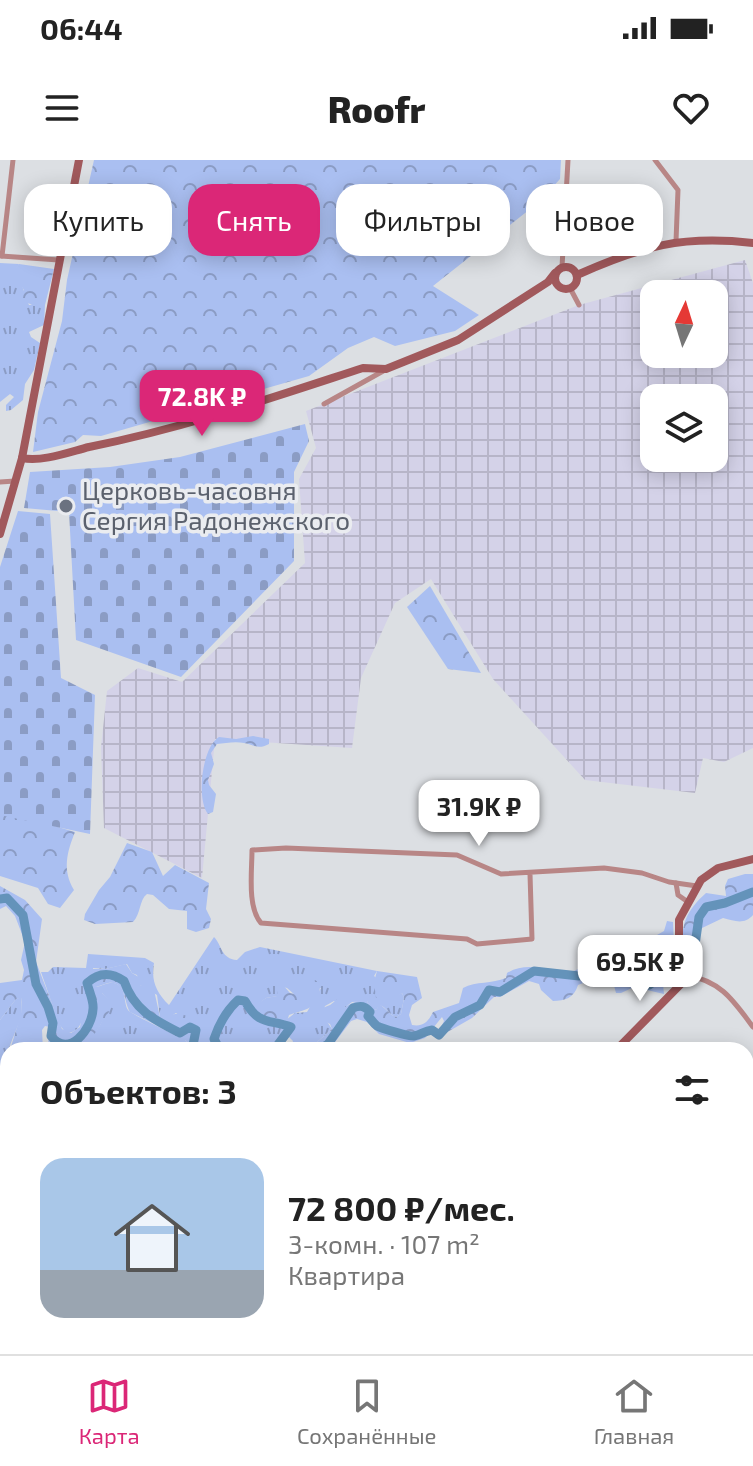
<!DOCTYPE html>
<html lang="ru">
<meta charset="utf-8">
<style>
body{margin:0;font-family:"Exo 2",sans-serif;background:#f6f6f6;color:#222;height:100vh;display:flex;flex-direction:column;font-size:30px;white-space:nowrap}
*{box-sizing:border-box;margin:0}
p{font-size:26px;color:#767676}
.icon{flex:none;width:44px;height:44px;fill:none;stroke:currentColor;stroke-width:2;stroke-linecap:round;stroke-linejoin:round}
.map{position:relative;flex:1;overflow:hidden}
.side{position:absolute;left:0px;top:882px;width:754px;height:312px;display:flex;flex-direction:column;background:#fff;border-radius:24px 24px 0 0;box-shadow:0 4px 20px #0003}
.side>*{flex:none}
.banner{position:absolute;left:24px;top:24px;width:706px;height:72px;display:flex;gap:16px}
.needle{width:52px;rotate:4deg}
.controls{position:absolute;left:640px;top:120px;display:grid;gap:16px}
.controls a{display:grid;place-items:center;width:88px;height:88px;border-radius:16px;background:#fff;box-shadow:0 4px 20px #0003;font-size:40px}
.price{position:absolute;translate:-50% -68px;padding:0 18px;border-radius:16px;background:#fff;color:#222;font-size:26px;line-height:52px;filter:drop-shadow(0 2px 4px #0008)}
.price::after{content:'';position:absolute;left:50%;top:48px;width:24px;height:18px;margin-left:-12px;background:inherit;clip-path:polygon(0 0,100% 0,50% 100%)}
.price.on{background:#db2777;color:#fff}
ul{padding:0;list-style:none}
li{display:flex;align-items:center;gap:24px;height:200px;padding:0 40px}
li+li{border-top:2px solid #e0e0e0}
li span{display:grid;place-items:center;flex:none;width:224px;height:160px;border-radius:24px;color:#555}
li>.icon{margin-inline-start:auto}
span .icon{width:96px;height:96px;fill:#fffc;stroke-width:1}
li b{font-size:34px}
h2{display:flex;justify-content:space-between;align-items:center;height:96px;padding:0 40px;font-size:34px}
.pill{padding:0 28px;border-radius:24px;background:#fff;box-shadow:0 4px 20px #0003;font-size:28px;line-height:72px}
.pill.on{background:#db2777;color:#fff}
.status{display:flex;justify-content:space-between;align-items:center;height:56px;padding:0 40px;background:#fff;direction:ltr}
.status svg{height:22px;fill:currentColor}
header{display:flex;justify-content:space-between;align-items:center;height:104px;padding:0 40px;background:#fff;font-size:36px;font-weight:800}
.menu{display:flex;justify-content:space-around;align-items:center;height:112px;border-top:2px solid #e0e0e0;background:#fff;font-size:22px;color:#767676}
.menu a{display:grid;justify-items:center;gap:4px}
.menu .on{color:#db2777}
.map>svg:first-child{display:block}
.industrial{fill:url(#industrial-grid);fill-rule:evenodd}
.grass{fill:url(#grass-tufts);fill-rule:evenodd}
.forest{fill:url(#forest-crowns)}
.cemetery{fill:url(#cemetery-stones)}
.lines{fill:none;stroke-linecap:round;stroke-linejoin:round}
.river{stroke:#6493ba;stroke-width:9}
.street{stroke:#b88686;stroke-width:5}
.secondary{stroke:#a1595c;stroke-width:8}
.worship-dot{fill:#6b7280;stroke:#eaecf0;stroke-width:3}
.labels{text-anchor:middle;stroke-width:7;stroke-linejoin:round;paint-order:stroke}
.worship-label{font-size:26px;fill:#5b616d;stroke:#eaecf0;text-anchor:start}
</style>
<div class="status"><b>06:44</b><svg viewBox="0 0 49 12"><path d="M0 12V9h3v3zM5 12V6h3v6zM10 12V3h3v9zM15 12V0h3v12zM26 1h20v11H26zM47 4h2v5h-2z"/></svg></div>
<header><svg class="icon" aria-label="menu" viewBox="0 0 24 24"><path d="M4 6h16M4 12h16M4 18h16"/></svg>Roofr<svg class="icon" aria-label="heart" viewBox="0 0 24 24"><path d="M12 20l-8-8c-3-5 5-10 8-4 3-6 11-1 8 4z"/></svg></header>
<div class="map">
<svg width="753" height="1194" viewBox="0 0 753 1194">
<defs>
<pattern id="industrial-grid" width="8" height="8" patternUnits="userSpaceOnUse" patternTransform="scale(2)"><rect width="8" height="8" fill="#d4d2e8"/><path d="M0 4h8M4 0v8" fill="none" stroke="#b7b5c8"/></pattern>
<pattern id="grass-tufts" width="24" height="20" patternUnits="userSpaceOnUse" patternTransform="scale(2)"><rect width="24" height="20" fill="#aabff1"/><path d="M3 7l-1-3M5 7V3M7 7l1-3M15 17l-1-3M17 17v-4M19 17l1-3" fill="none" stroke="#8b9cc4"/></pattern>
<pattern id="forest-crowns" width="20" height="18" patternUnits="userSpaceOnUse" patternTransform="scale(2)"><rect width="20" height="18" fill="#aabff1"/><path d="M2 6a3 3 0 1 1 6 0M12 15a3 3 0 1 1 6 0" fill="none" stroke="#8b9cc4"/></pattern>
<pattern id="cemetery-stones" width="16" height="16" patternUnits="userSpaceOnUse" patternTransform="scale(2)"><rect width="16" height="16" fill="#aabff1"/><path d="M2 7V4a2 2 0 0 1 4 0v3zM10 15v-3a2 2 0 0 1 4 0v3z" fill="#8b9cc4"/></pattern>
</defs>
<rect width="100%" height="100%" fill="#dcdfe3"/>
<path class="industrial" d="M745 100 753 123V588L724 602 703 598 695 633 585 620 493 519 431 419 395 443 361 518 352 588 215 579 202 718 104 668 101 587 107 531 138 508 182 522 305 403 299 319 316 288 306 251 579 145ZM654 134H714V194H654ZM654 238H714V298H654Z"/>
<g class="grass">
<path d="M0 103 19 104 16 109 29 145H45L44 165 29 172 31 177 40 183 34 210 25 224 23 240 11 250 6 251V245L14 237 10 234 0 242Z"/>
<path d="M214 777C222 785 221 799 237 800L245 792 260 787 377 811 374 816 397 835 402 833 404 838 401 854 396 857C388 854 387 847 379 845L377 849 372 851 367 841 352 842 343 849 334 841 325 846 322 854 332 869 308 890H290L293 881 286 874 279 882 264 886 263 890H196L199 869 176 853 166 859 160 857 157 835 140 825 137 815 132 813 127 804 105 809 93 808 96 827C102 826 108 822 114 823 127 826 123 842 128 850 132 855 176 875 185 880L189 884V890H71C99 871 98 873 110 841L102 833C96 838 90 842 87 849 80 861 82 872 66 873L59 864 41 812H48L53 807 86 808 88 794 145 798 154 803C151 821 156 832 169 845ZM278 826 287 828 295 835H301L304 831 321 828 307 852 295 853 286 860H258L253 841 257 845 266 838 278 836Z"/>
<path d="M22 837C21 843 22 850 21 856 17 873 2 894 8 910L0 913V860L16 839Z"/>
<path d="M102 1186H429L421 1194H103Z"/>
</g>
<g class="forest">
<path d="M94 0H561L560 19 539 42 433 126 479 155 455 171 395 186 374 177 348 188 309 216 101 276 83 275 75 282 33 292 38 252 62 161 67 120Z"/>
<path d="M19 104 54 109 45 145 34 146 24 141 22 136 24 130 18 121 15 109Z"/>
<path d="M430 426 481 513 448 509 407 447Z"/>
<path d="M253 576 269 579V584C258 590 255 585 244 583 236 581 225 583 217 584L211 593 214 604 208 620 209 625 216 634 213 652 208 654C196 639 202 587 219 577L236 579Z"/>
<path d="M0 650 75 672C67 692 62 710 74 730L60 748 48 744 38 728 0 716Z"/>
<path d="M127 683 152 692 163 716 175 705 209 723 206 749 211 759 209 768 196 772 187 769V751L169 749 153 735 147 734C139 740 141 754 133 762L95 764 84 760 85 754 99 730 110 717Z"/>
<path d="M745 714H753V755C744 765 735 761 723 758L700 769C699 779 696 784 689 791H684C679 766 687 750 706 733L726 736 725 726 728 719Z"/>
<path d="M0 726 25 740 42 759 36 802 62 869 71 873 80 867 83 850 91 843V831L102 833 110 840C113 852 106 854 101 864 92 882 71 894 51 888L48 884 50 867 45 866 42 870 43 890H10L21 854 22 838 16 839 0 860V823L22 820 24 810 21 800 25 782 15 756 6 746 0 749Z"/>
<path d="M667 761 673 762 674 786 680 815 663 824 664 834 634 827 621 833H616L613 822 603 816V806C620 788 631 810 648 815L647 819 656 818 657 812 649 803 654 791 650 784 659 780 657 775 664 771Z"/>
<path d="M592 802 597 803 599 808 588 821 578 825C574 838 565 841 553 841L541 830 539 824 529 821 500 837H494L472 858 444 874 439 871 444 861 442 857 425 878 410 883 379 874 367 862 357 859 351 861 329 890H308L332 869 330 864 320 859 322 854 320 849 330 845 339 838 343 848C352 844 356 839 367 841L372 851 377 849 378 844C386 847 388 854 396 857L401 854 404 838 402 833 393 839 376 838 374 822 377 811 417 817 422 838 412 845 409 855 412 865C423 867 428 862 433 852L459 843 463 828C476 821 492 824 506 818L507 813C528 800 550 812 572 812Z"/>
<path d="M126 804 132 813 142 819 140 825 154 830 160 857C168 858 172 853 179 854 189 854 202 868 200 877 199 881 197 885 196 890H189V884L185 880 180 883 174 874 130 852C124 843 126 820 108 823 104 824 100 826 96 827L85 814 88 809H105Z"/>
<path d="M315 820 320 823C320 849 309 848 289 855L285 868 262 864 250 845 253 840 257 844 266 838 277 836 278 826 283 825 290 833 300 835 305 825Z"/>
<path d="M435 1186H531L532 1187V1194H426Z"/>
</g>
<g class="cemetery">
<path d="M305 264 309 281 294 312V401L181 517 76 480 69 352 24 348 30 312 110 307 180 297Z"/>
<path d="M18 351 50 354 61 518 95 535 90 674 0 655V407Z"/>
</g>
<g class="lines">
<g class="river">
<path d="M0 739 7 738 23 755 36 824 48 847 53 863 51 876C69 899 92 869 93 849 94 841 89 831 87 823 99 812 111 812 124 821 134 850 154 860 180 873L190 867 196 870 192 890"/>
<path d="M220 890 214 879C219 864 226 851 238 840L245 841C259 866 269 859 291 867L274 890"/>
<path d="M318 890 328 884 353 848C361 845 365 846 370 852L368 856C371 859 373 863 377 866 381 868 410 877 414 876 421 875 424 871 432 870L439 875 455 857 480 845 489 830 500 832 534 811 579 816C610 793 615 803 641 826L649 825 694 792 699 757 706 747 725 743 753 732"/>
</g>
<g class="street">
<path d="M655 0 678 30 676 81"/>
<path d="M1 96 59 100"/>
<path d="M2 96 13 0"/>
<path d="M562 107 568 0"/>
<path d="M570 128 579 145"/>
<path d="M324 244 385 210"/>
<path d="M0 322 15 321"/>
<path d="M530 714 532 779 477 784 467 779 261 763C247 747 252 711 252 690L286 688 457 695 501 714 604 708 642 713 669 722 697 726"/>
<path d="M676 723 678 735 688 742"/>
<path d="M686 815C721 821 733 840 753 867"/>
<path d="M746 1170 753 1166"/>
<path d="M70 1186 75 1194"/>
<path d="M676 1186 691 1194"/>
<path d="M699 1194 716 1186"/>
</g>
<g class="secondary">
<circle cx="566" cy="118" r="11"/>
<path d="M577 115C642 86 682 75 753 83"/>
<path d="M22 298C43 302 69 292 89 287 184 268 271 238 363 208L386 209 458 180 548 122 555 113"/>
<path d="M0 374 22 298 79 0"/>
<path d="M616 890 682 823 687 807 679 778V760L701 720 718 708 753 699"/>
<path d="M746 1082 753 1092"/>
<path d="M0 1105 8 1103"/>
</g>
</g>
<circle class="worship-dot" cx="66" cy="346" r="8"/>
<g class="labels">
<g class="worship-label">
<text x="82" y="340">Церковь-часовня<tspan x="82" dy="30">Сергия Радонежского</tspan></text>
</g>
</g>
</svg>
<div class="controls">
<a><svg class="needle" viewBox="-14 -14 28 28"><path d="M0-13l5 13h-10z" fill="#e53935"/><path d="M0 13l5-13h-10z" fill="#767676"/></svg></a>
<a><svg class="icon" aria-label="layers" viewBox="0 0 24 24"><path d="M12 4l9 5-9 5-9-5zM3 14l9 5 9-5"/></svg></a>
</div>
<b class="price on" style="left:202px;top:278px">72.8K ₽</b>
<b class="price" style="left:479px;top:688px">31.9K ₽</b>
<b class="price" style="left:640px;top:843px">69.5K ₽</b>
<div class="banner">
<a class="pill">Купить</a>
<a class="pill on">Снять</a>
<a class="pill">Фильтры</a>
<a class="pill">Новое</a>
</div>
<section class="side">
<h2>Объектов: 3<svg class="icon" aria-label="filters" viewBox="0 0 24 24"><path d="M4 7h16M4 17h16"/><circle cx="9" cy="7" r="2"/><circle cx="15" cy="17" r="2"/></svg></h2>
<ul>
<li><span style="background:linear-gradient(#a9c7e8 70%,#9aa5b1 0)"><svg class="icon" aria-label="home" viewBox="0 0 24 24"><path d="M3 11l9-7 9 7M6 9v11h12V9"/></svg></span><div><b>72 800 ₽/мес.</b><p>3-комн. · 107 m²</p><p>Квартира</p></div></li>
</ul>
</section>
</div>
<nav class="menu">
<a class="on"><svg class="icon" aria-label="map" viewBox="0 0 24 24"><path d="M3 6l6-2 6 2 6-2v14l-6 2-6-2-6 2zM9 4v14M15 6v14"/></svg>Карта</a>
<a><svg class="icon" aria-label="saved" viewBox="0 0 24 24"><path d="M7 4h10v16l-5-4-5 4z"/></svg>Сохранённые</a>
<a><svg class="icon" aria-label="home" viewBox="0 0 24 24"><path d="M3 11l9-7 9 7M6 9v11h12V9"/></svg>Главная</a>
</nav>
